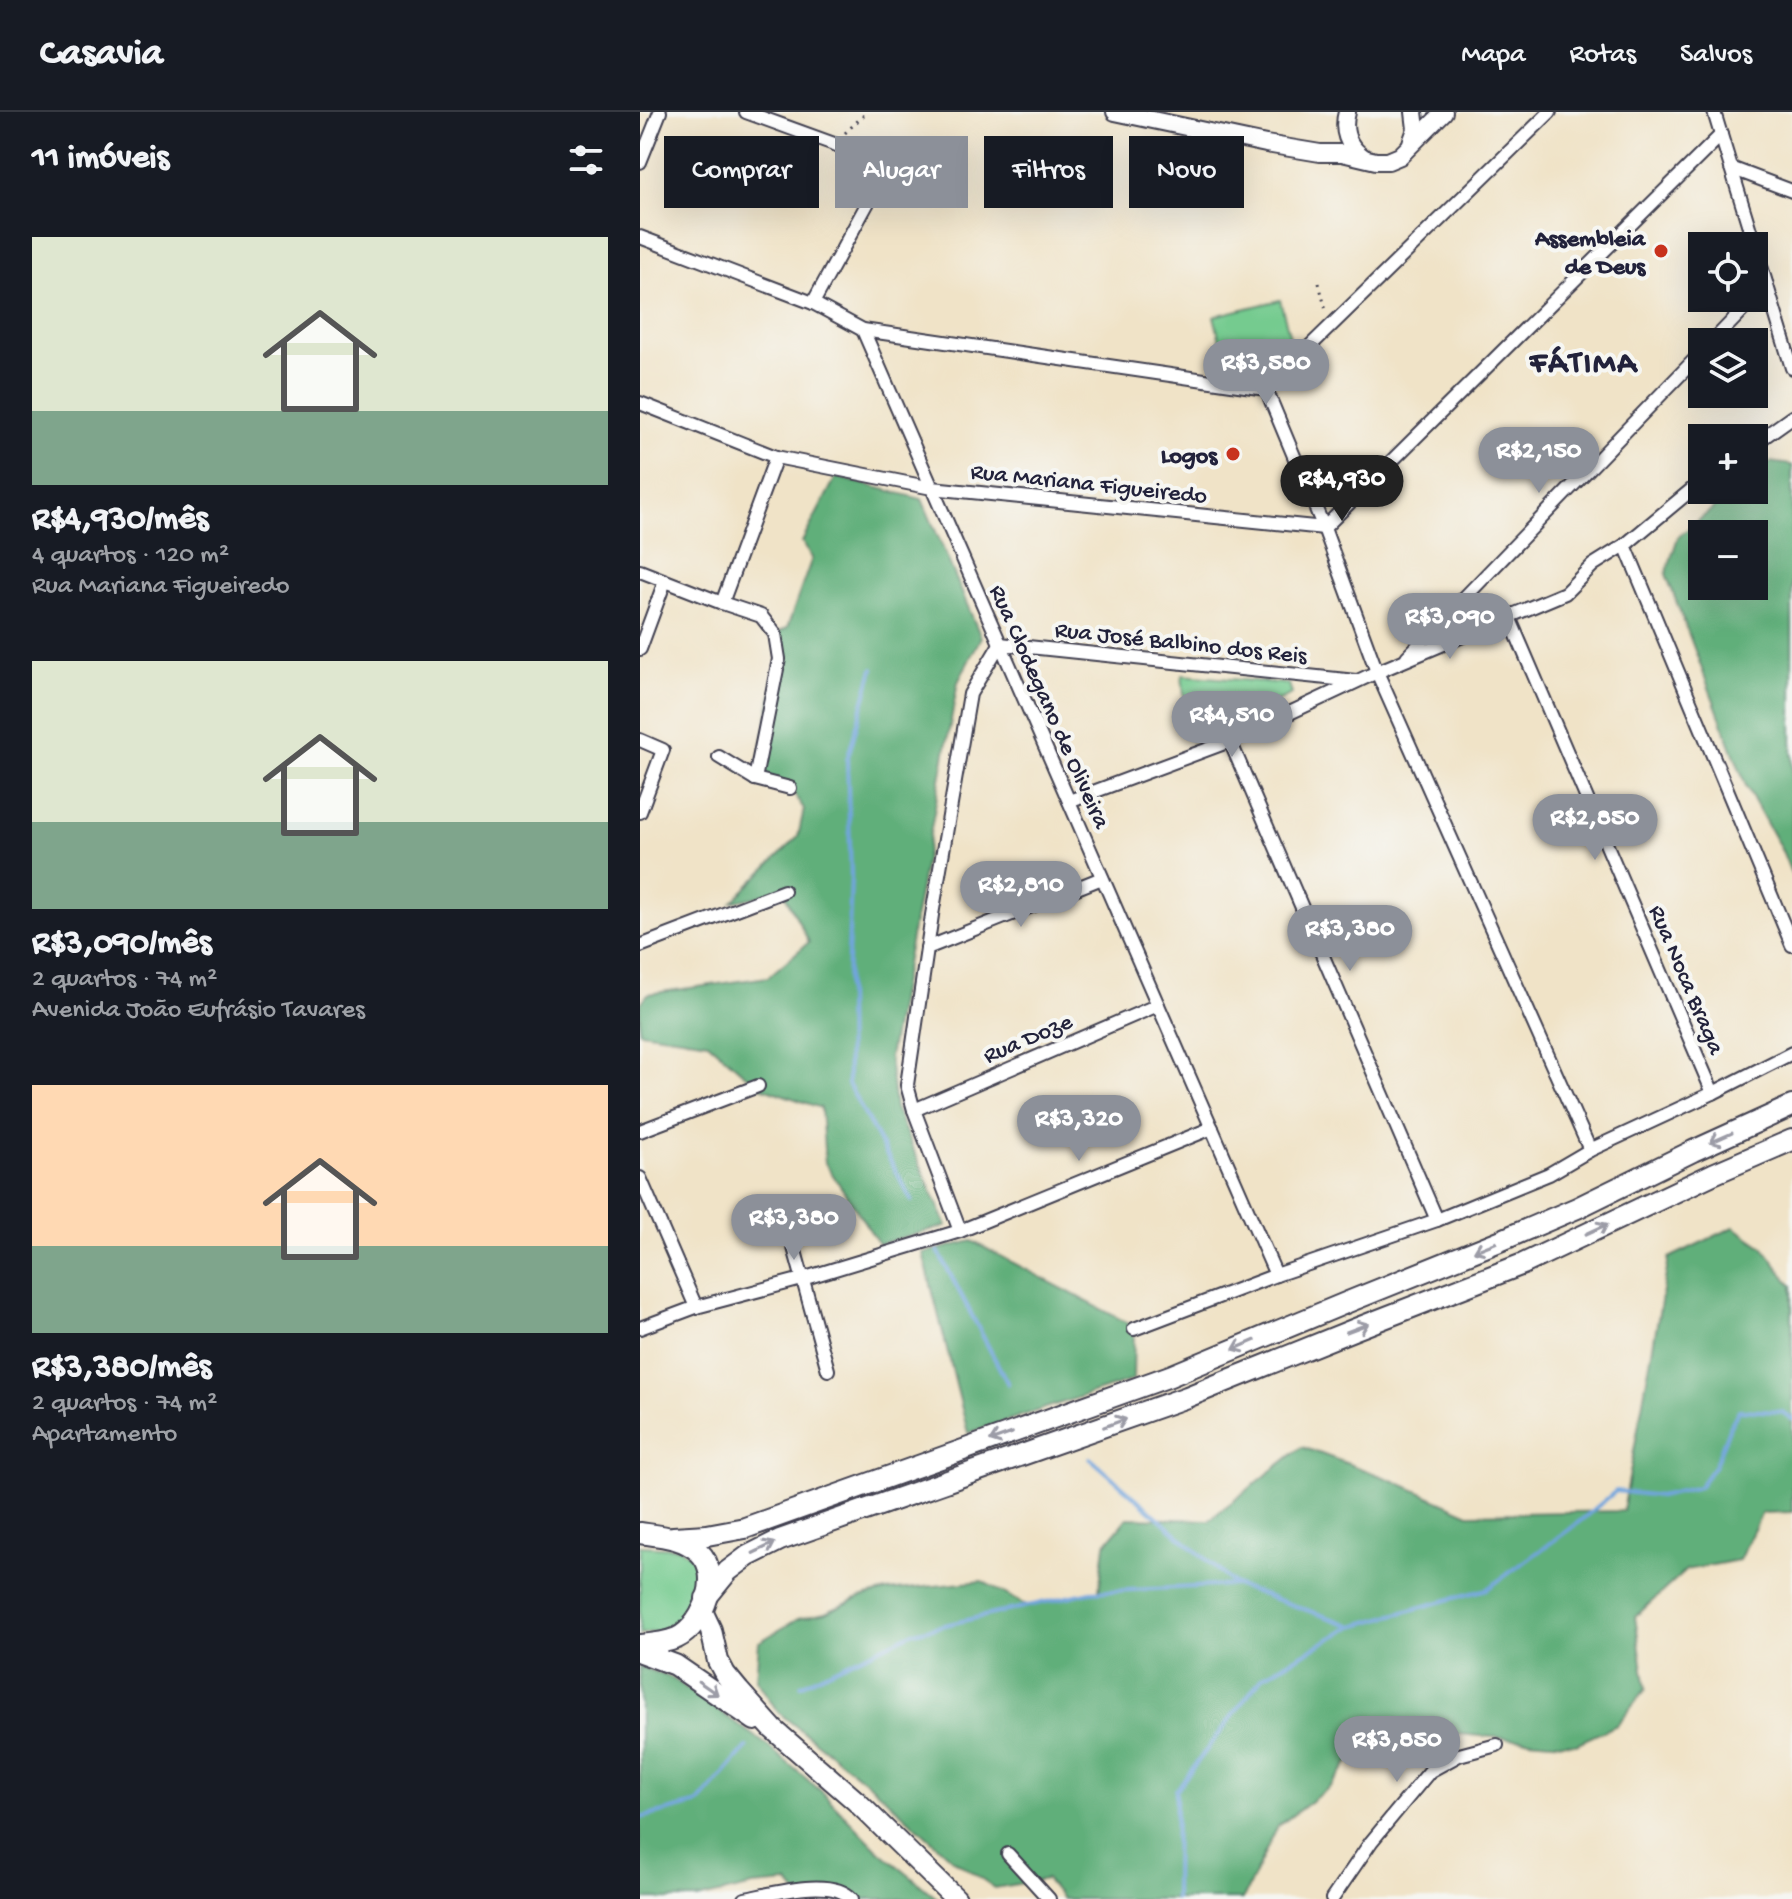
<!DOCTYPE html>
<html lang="pt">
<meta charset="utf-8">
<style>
body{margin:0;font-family:"Gochi Hand",sans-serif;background:#242831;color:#f1f3f6;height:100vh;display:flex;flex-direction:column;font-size:30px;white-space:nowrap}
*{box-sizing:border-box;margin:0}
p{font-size:26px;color:#9ea1a6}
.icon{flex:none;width:44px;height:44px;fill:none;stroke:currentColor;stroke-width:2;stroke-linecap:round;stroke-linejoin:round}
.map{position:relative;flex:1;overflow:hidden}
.side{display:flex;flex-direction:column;background:#171b24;width:640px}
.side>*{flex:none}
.top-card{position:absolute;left:24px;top:24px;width:760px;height:72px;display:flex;gap:16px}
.tools{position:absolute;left:1048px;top:120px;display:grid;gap:16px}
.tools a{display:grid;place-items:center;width:80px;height:80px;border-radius:0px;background:#171b24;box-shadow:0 8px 32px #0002;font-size:40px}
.price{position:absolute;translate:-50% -68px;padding:0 18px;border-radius:28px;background:#8c9099;color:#fff;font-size:26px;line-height:52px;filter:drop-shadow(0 2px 4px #0008)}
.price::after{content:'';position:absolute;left:50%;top:48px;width:24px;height:18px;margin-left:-12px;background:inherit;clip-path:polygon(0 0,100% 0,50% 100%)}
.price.on{background:#222;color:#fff}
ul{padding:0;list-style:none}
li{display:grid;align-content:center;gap:16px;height:424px;padding:0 32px}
li span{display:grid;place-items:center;height:248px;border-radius:0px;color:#555}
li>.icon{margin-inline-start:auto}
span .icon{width:144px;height:144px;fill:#fffc;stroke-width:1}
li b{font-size:34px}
h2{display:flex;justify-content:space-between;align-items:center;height:96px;padding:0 32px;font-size:34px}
.tag{padding:0 28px;border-radius:0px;background:#171b24;box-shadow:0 8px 32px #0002;font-size:28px;line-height:72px}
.tag.on{background:#8c9099;color:#fff}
header{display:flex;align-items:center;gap:48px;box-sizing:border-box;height:112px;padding:0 40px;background:#171b24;border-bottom:2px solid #363941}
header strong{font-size:38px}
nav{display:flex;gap:44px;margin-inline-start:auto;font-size:28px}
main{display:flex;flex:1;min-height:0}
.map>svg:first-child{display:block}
.green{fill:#75cb8f;stroke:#4c7665;stroke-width:2}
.forest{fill:#60af7a;stroke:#41685a;stroke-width:2;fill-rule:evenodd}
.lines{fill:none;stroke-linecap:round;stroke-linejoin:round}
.stream{stroke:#71a5dd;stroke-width:4}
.minor-casing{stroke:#413f50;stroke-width:16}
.secondary-casing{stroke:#413f50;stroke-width:20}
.trunk-casing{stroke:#413f50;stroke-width:24}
.path{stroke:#413f50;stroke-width:3;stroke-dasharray:2 6;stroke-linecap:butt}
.minor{stroke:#fff;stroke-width:12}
.secondary{stroke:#fff;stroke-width:16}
.trunk{stroke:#fff;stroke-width:20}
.oneway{stroke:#9c9ca7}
.poi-dot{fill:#c8321e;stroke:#f6f6f2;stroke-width:3}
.labels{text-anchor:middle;stroke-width:8;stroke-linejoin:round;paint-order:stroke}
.poi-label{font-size:24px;font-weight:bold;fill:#22223b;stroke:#f6f6f2;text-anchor:end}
.street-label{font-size:24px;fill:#22223b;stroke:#f6f6f2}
.district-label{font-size:32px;font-weight:bold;letter-spacing:2px;fill:#22223b;stroke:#f6f6f2}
</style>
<header>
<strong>Casavia</strong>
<nav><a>Mapa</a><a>Rotas</a><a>Salvos</a></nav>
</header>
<main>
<section class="side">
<h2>11 imóveis<svg class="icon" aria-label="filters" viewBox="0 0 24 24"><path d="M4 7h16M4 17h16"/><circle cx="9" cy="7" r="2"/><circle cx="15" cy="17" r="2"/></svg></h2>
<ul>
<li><span style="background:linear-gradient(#dfe7d0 70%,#7fa58c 0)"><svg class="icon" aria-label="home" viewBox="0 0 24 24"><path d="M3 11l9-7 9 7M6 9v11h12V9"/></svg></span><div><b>R$4,930/mês</b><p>4 quartos · 120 m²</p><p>Rua Mariana Figueiredo</p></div></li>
<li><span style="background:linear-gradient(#dfe7d0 65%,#7fa58c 0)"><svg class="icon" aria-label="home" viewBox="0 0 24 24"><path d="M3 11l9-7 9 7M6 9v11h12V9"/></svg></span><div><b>R$3,090/mês</b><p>2 quartos · 74 m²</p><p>Avenida João Eufrásio Tavares</p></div></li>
<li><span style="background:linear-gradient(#ffd9b3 65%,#7fa58c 0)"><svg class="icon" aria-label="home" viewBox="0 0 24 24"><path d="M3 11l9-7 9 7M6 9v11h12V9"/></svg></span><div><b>R$3,380/mês</b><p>2 quartos · 74 m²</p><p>Apartamento</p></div></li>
</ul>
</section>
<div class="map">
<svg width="1152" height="1787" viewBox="0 0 1152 1787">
<rect width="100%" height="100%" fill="#f6f6f2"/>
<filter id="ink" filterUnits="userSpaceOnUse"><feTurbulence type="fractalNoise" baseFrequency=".0125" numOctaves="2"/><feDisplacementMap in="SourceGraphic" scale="16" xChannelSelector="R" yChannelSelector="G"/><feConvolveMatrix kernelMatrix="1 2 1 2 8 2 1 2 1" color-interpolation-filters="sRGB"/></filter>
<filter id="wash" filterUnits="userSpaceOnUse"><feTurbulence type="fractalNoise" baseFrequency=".006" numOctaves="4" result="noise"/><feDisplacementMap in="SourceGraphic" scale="32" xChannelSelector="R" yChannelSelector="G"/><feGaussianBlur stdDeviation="1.8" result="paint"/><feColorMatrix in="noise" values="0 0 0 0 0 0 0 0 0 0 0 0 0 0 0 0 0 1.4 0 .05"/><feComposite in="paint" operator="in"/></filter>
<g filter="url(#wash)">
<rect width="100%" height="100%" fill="#f0e3c7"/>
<g class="green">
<path d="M640 188 652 233 585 249 574 204Z"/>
<path d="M542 563 649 572 652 582 552 629 546 602Z"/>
<path d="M0 1434 40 1436 57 1449 62 1469 60 1490 47 1504 18 1519 0 1522Z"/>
</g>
<g class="forest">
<path d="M1130 350 1152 353V764L1143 741 1106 674 1026 462 1038 425 1096 378H1114V363ZM1062 422H1114V474H1062Z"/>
<path d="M196 365 282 387 341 525 318 570 249 945 255 996 307 1114 239 1132 185 1051 181 996 118 974 68 930 0 920V892L8 882 128 865 169 830 143 779 92 790 158 725 164 697 150 676 115 667 139 547 135 522 147 516 172 446 162 430Z"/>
<path d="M1094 1115 1123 1135 1152 1174V1400L1122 1401 1099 1448 1046 1458 995 1505 1006 1577 977 1613 936 1632 735 1615 691 1674 637 1715 603 1787H422L406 1767 355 1776 311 1746 234 1676 138 1600 116 1567 119 1530 158 1507 185 1501 219 1486 247 1479 342 1469 387 1494 459 1479 465 1433 487 1406 569 1408 662 1335 752 1368 829 1402 983 1399 1029 1146Z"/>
<path d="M332 1129 484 1209 494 1217 493 1268 328 1321 283 1141Z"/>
<path d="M0 1555 32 1566 124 1631 181 1679 238 1738 298 1787H161L148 1771 113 1774 57 1787H0Z"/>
</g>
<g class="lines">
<g class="stream">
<path d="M233 557 207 648 211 764 207 873 208 972 272 1089"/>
<path d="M298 1139 368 1272"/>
<path d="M450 1346 595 1473"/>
<path d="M161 1573 274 1520 450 1480 595 1473 713 1514 847 1477 934 1414 976 1379 1019 1384 1059 1375 1075 1353 1090 1314 1099 1298 1142 1300 1152 1307"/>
<path d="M0 1706 59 1691 107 1635"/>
<path d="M535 1787 536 1678 622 1565 711 1515"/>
</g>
</g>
</g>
<g filter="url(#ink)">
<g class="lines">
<g class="minor-casing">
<g id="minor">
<path d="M106 0 249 52 173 191"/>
<path d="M1074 0 1152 256"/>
<path d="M0 50 20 0"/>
<path d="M1091 56 1152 79"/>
<path d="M0 125 173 191 223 218 626 277 910 0"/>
<path d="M223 218 636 1163"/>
<path d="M1072 230 1127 173"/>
<path d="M626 277 684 416 737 560 950 1038"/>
<path d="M0 291 136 345 292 376 684 416 1081 23"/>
<path d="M1114 332 1152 305"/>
<path d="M985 433 1152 833"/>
<path d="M0 459 82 491 121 504 135 522 139 547 115 667"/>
<path d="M82 491 136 345"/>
<path d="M869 505 1073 981"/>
<path d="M0 537 25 469"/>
<path d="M767 545 1062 240"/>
<path d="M0 628 23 638 0 700"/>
<path d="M590 629 797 1108"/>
<path d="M79 645 115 667 150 676"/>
<path d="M429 689 590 629 737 560 925 481 953 453 985 433 1062 369"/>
<path d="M0 834 144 779"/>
<path d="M287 836 462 766"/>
<path d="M274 998 518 893"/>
<path d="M0 1019 118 974"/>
<path d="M0 1066 56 1195"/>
<path d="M145 1103 188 1258"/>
<path d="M320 1119 274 998 267 973 292 803 330 582 360 532 716 569"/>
<path d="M0 1216 56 1195 162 1167 320 1119 572 1016"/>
<path d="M494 1217 636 1163 797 1108 909 1062 950 1038 1073 981 1152 941"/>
<path d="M368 1742 409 1787"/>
<path d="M105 1787C132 1782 191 1764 212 1787"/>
<path d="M692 1787 731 1730 790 1659 819 1643 857 1633"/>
</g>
</g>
<g class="secondary-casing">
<g id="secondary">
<path d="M475 0 626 32 680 41H702L736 49H748L760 44 804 0"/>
<path d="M707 0C702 18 707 34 723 45"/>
<path d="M771 31 776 17 774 0"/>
</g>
</g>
<g class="trunk-casing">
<g id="trunk">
<path d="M0 1421C21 1424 42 1425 59 1440 83 1462 64 1513 37 1526 25 1531 12 1532 0 1533"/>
<path d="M33 1425 67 1423 105 1416 530 1264 708 1190 862 1128 937 1096 1053 1039 1152 994"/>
<path d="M66 1486 88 1459 108 1444 140 1428 547 1285 713 1218 883 1152 1073 1062 1152 1028"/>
<path d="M62 1499 71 1518 78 1549 85 1562 99 1579 133 1617 216 1689 316 1787"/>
<path d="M0 1540 35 1553 115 1608"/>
</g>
</g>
<g class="path">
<path d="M205 21 227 0"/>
<path d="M679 171 686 199"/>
</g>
<use href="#minor" class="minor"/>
<use href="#secondary" class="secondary"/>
<use href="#trunk" class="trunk"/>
</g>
<defs><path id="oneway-shaft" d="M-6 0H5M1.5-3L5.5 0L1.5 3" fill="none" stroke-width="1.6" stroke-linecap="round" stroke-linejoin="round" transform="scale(2)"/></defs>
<g class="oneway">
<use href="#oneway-shaft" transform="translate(1081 1026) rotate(156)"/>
<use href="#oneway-shaft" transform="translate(957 1117) rotate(-25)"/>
<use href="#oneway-shaft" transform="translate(845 1135) rotate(158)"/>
<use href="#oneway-shaft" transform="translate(717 1216) rotate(-21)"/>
<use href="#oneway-shaft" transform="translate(604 1233) rotate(157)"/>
<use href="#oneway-shaft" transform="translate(475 1311) rotate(-20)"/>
<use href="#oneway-shaft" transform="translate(361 1325) rotate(160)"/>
<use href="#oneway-shaft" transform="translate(124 1436) rotate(-26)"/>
<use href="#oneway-shaft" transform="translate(68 1576) rotate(35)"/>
</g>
</g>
<g class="poi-dot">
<circle cx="1021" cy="139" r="8"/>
<circle cx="593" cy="342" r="8"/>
</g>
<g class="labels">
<g class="poi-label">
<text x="1005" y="133">Assembleia<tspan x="1005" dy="28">de Deus</tspan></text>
<text x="577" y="350">Logos</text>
</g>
<g class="street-label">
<text transform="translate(449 370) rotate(6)" y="8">Rua Mariana Figueiredo</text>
<text transform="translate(541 529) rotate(6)" y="8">Rua José Balbino dos Reis</text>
<text transform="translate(411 594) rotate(66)" y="8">Rua Clodegano de Oliveira</text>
<text transform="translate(1048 867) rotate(67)" y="8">Rua Noca Braga</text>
<text transform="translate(387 925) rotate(-23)" y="8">Rua Doze</text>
</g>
<g class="district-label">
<text x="944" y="259">FÁTIMA</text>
</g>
</g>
</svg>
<div class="tools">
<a><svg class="icon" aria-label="locate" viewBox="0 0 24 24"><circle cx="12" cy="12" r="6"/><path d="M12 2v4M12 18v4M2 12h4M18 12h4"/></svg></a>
<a><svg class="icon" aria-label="layers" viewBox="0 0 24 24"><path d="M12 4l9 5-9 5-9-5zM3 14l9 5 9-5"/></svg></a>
<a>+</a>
<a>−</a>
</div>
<b class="price" style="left:626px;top:295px">R$3,580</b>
<b class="price" style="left:899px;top:383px">R$2,150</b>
<b class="price on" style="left:702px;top:411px">R$4,930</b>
<b class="price" style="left:810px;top:549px">R$3,090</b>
<b class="price" style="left:592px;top:647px">R$4,510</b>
<b class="price" style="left:955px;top:750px">R$2,850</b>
<b class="price" style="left:381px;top:817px">R$2,810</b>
<b class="price" style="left:710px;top:861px">R$3,380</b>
<b class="price" style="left:439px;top:1051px">R$3,320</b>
<b class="price" style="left:154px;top:1150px">R$3,380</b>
<b class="price" style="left:757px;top:1672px">R$3,850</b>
<div class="top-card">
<a class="tag">Comprar</a>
<a class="tag on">Alugar</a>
<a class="tag">Filtros</a>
<a class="tag">Novo</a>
</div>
</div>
</main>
